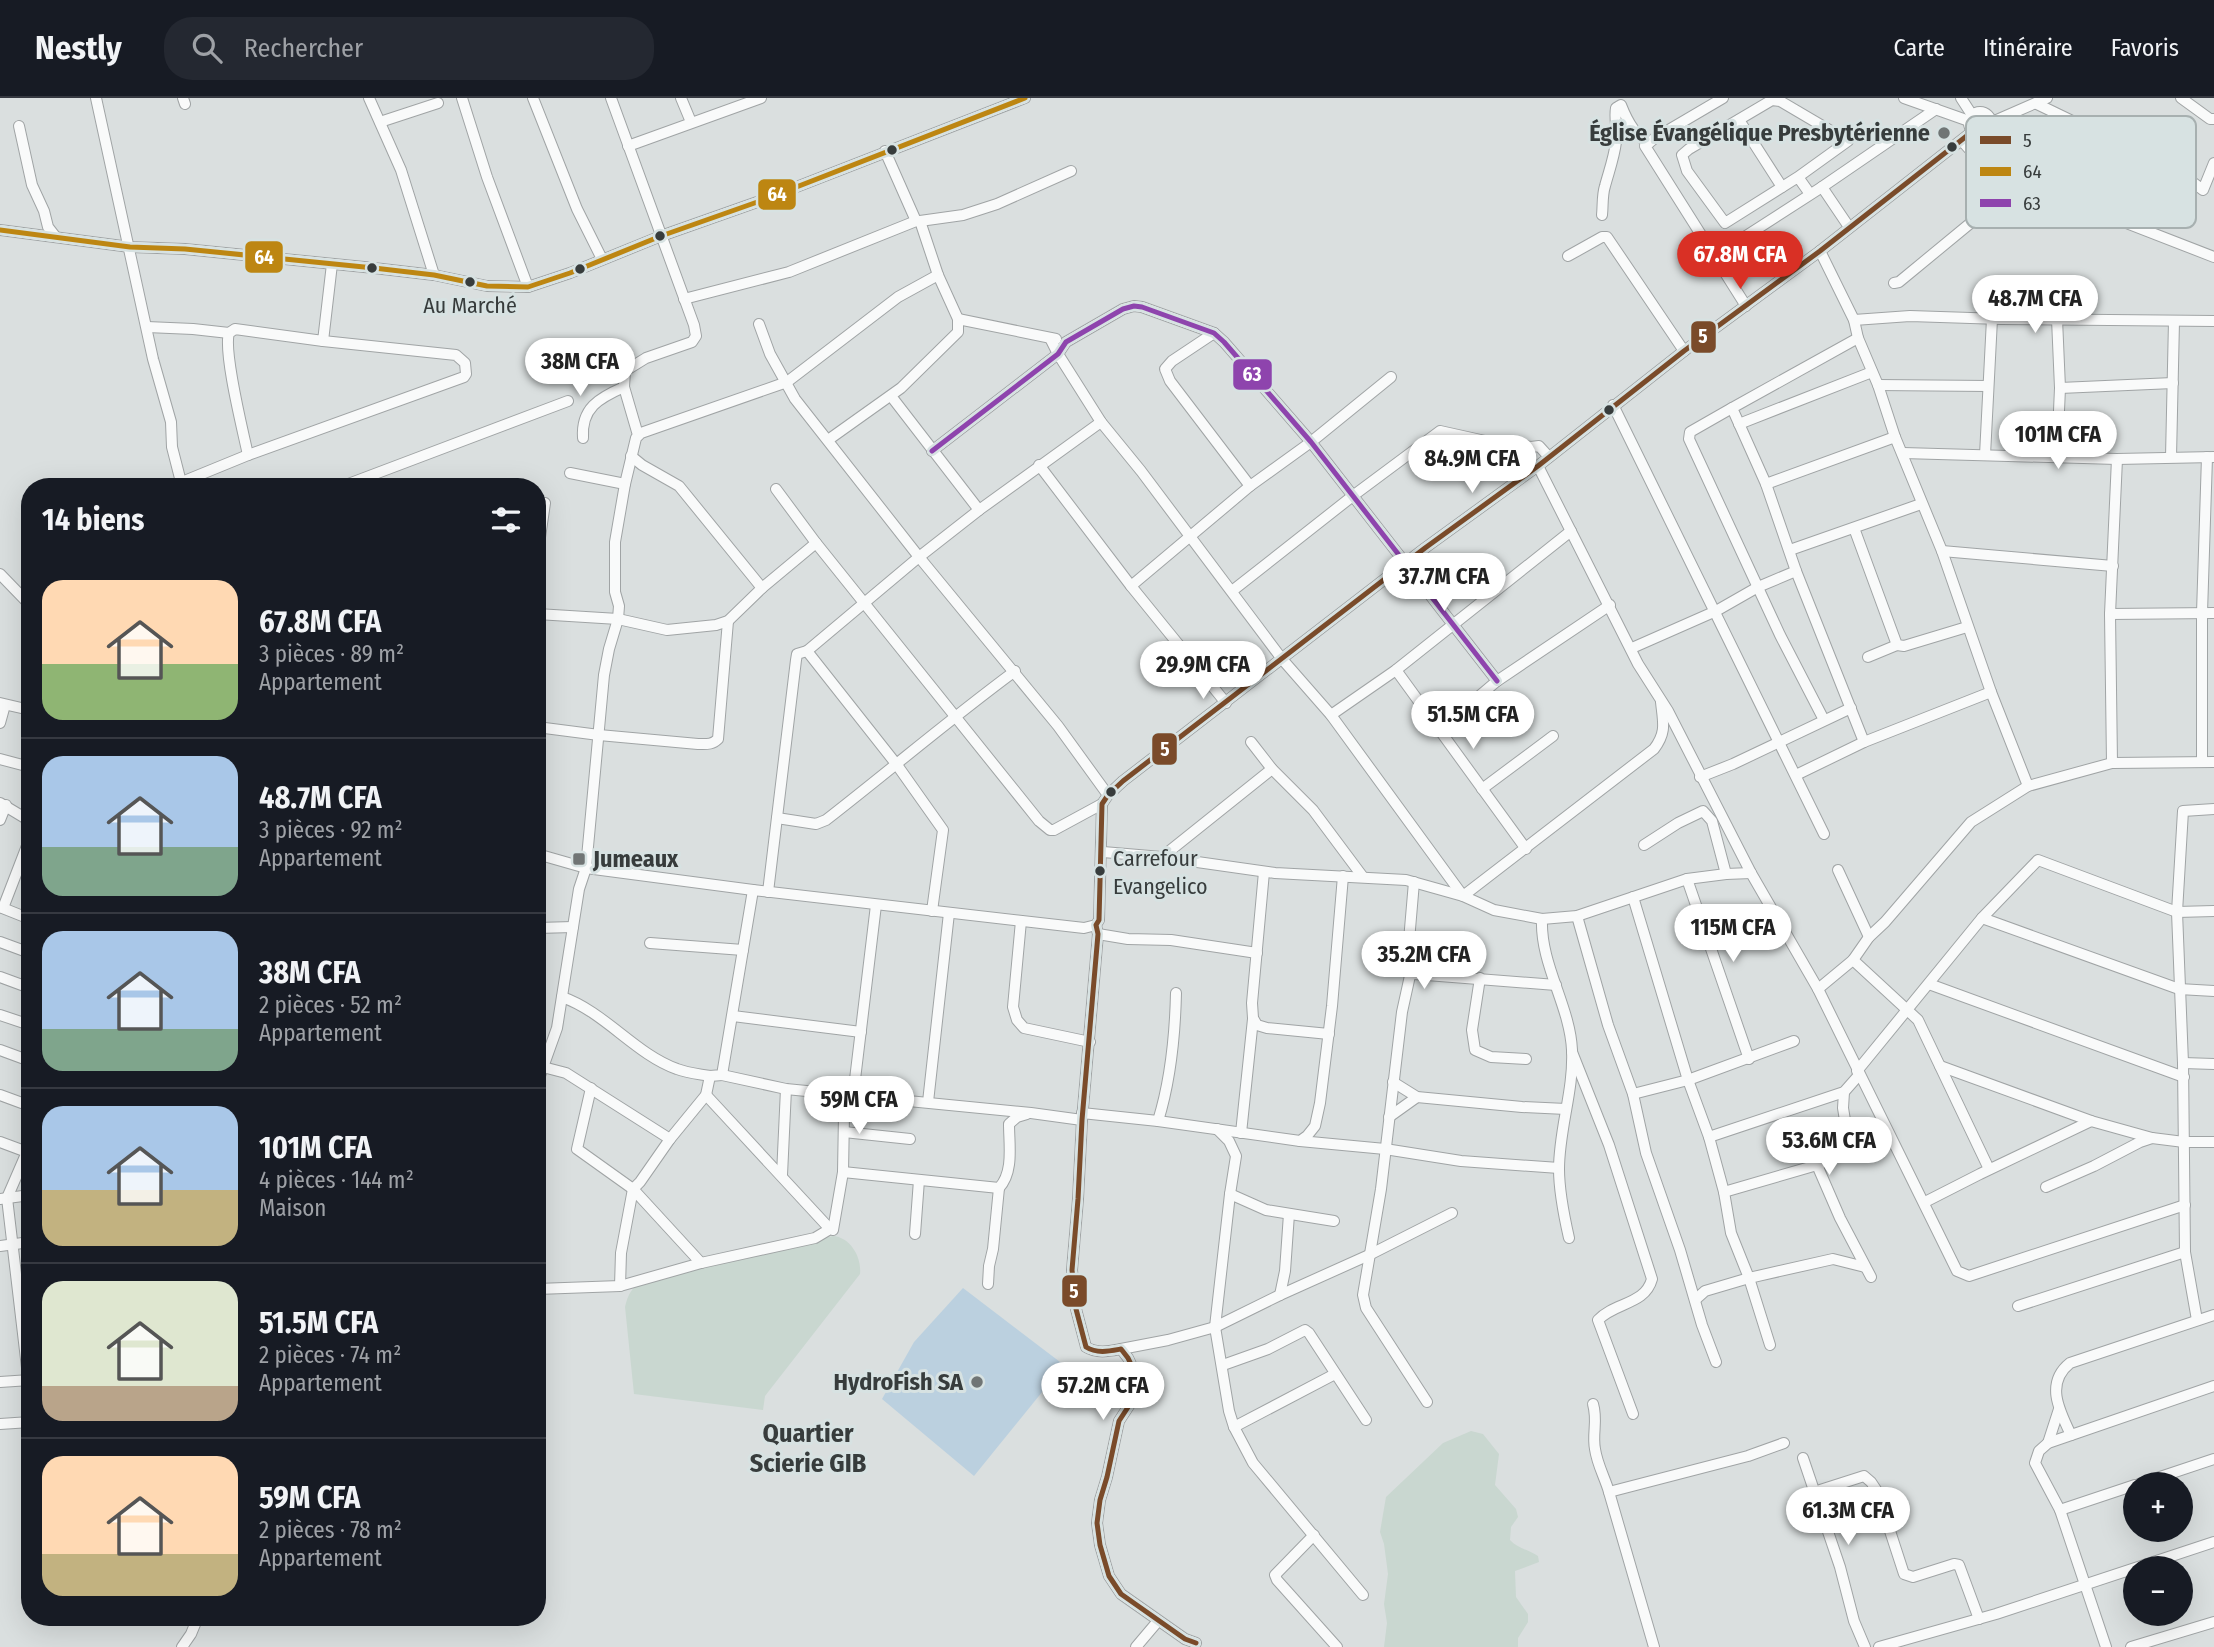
<!DOCTYPE html>
<html lang="fr">
<meta charset="utf-8">
<style>
body{margin:0;font-family:"Fira Sans Condensed",sans-serif;background:#242831;color:#f1f3f6;height:100vh;display:flex;flex-direction:column;font-size:26px;white-space:nowrap}
*{box-sizing:border-box;margin:0}
p{font-size:23px;color:#9ea1a6}
.icon{flex:none;width:38px;height:38px;fill:none;stroke:currentColor;stroke-width:2;stroke-linecap:round;stroke-linejoin:round}
.map{position:relative;flex:1;overflow:hidden}
.drawer{position:absolute;left:21px;top:380px;width:525px;height:1148px;display:flex;flex-direction:column;background:#171b24;border-radius:28px;box-shadow:0 7px 28px #0002}
.drawer>*{flex:none}
.fabs{position:absolute;left:2123px;top:1374px;display:grid;gap:14px}
.fabs a{display:grid;place-items:center;width:70px;height:70px;border-radius:50%;background:#171b24;box-shadow:0 7px 28px #0002;font-size:35px}
.price{position:absolute;translate:-50% -60px;padding:0 16px;border-radius:24px;background:#fff;color:#222;font-size:23px;line-height:46px;filter:drop-shadow(0 2px 4px #0008)}
.price::after{content:'';position:absolute;left:50%;top:42px;width:21px;height:16px;margin-left:-10px;background:inherit;clip-path:polygon(0 0,100% 0,50% 100%)}
.price.current{background:#d93025;color:#fff}
ul{padding:0;list-style:none}
li{display:flex;align-items:center;gap:21px;height:175px;padding:0 21px}
li+li{border-top:2px solid #363941}
li span{display:grid;place-items:center;flex:none;width:196px;height:140px;border-radius:21px;color:#555}
li>.icon{margin-inline-start:auto}
span .icon{width:84px;height:84px;fill:#fffc;stroke-width:1}
li b{font-size:30px}
h2{display:flex;justify-content:space-between;align-items:center;height:84px;padding:0 21px;font-size:30px}
header{display:flex;align-items:center;gap:42px;box-sizing:border-box;height:98px;padding:0 35px;background:#171b24;border-bottom:2px solid #363941}
header strong{font-size:33px}
nav{display:flex;gap:38px;margin-inline-start:auto;font-size:24px}
.search{width:490px;height:63px;background:#242831;display:flex;align-items:center;gap:18px;box-sizing:border-box;padding:0 24px;border-radius:28px;color:#9ea1a6;font-size:26px}
.map>svg:first-child{display:block}
.green{fill:#c9d7d0}
.water{fill:#bbd0df}
.lines{fill:none;stroke-linecap:round;stroke-linejoin:round}
.minor-casing{stroke:#a0a4a5;stroke-width:12}
.minor{stroke:#f9fafa;stroke-width:10}
.bus-1-casing{stroke:#d7e2e2;stroke-width:10}
.bus-2-casing{stroke:#d7e2e2;stroke-width:10}
.bus-3-casing{stroke:#d7e2e2;stroke-width:10}
.bus-1{stroke:#7a4b2a;stroke-width:5}
.bus-2{stroke:#bd8612;stroke-width:5}
.bus-3{stroke:#8e44ad;stroke-width:5}
.poi-dot{fill:#707575;stroke:#d7e2e2;stroke-width:2.5}
.bus-dot{fill:#373c3c;stroke:#d7e2e2;stroke-width:2.5}
.labels{text-anchor:middle;stroke-width:6;stroke-linejoin:round;paint-order:stroke}
.bus-label{font-size:22px;fill:#373c3c;stroke:#d7e2e2}
.poi-label{font-size:24px;font-weight:bold;fill:#373c3c;stroke:#d7e2e2;text-anchor:end}
.neighbourhood-label{font-size:26px;font-weight:bold;fill:#373c3c;stroke:#d7e2e2}
.key{fill:#d7e2e2;stroke:#a7b0b0;stroke-width:2}
.key-label{font-size:19px;fill:#373c3c}
.line-badge{stroke:#d7e2e2;stroke-width:2.5}
.badge-label{font-size:19px;text-anchor:middle;font-weight:bold;fill:#fff}
</style>
<header>
<strong>Nestly</strong>
<div class="search"><svg class="icon" aria-label="search" viewBox="0 0 24 24"><circle cx="10" cy="10" r="6"/><path d="M15 15l6 6"/></svg>Rechercher</div>
<nav><a>Carte</a><a>Itinéraire</a><a>Favoris</a></nav>
</header>
<div class="map">
<svg width="2214" height="1549" viewBox="0 0 2214 1549">
<rect width="100%" height="100%" fill="#dadfdf"/>
<g class="green">
<path d="M833 1138C850 1139 862 1159 860 1176L765 1298 763 1312 634 1296 625 1209C628 1196 632 1189 644 1181Z"/>
<path d="M1471 1333 1483 1336 1499 1356 1495 1387 1516 1411 1518 1419 1511 1429 1510 1442C1517 1450 1529 1452 1538 1458L1539 1464 1515 1473 1516 1499 1528 1516V1524L1518 1540V1549H1384L1387 1525 1384 1506 1388 1476 1384 1446 1380 1434 1386 1399 1443 1345Z"/>
</g>
<path class="water" d="M963 1190 1064 1267 974 1378 882 1301 914 1244Z"/>
<g class="lines">
<g class="minor-casing">
<g id="minor">
<path d="M96 0 153 261 171 324 172 349 182 388"/>
<path d="M183 0 185 6"/>
<path d="M369 0 401 72 434 177"/>
<path d="M462 0 487 79 528 189"/>
<path d="M533 0 577 111 602 161"/>
<path d="M611 0 694 227 696 238 692 244 646 260 625 273 624 289 638 337"/>
<path d="M681 0 691 24"/>
<path d="M1723 0 1655 40 1645 48 1746 208"/>
<path d="M1904 0 1969 23"/>
<path d="M1961 0 1972 17"/>
<path d="M2181 0 2210 21H2214"/>
<path d="M2037 6 2157 64 2183 77 2203 92 2214 65"/>
<circle cx="1980" cy="25" r="11"/>
<path d="M1739 22 1782 89"/>
<path d="M380 24 438 5"/>
<path d="M1992 24 2047 0"/>
<path d="M19 28 32 87 44 113 48 129 55 138"/>
<path d="M1962 43C1978 62 1990 71 2013 81L2214 159"/>
<path d="M628 48 761 0"/>
<path d="M1983 69C2004 95 2019 113 2054 98"/>
<path d="M1798 79 1725 125 1687 73 1682 57 1689 51 1772 2 1780 3 1848 43 1798 79 1810 96"/>
<path d="M1822 89 1849 129"/>
<path d="M1602 117C1603 108 1602 97 1605 88 1609 73 1614 60 1616 44 1618 33 1614 21 1616 10L1621 7C1626 20 1635 38 1649 45"/>
<path d="M920 123 963 117 997 106 1071 73"/>
<path d="M2132 126 2157 64"/>
<path d="M0 132 130 149 185 151 374 170 434 177 487 188 528 189 570 175 661 138 763 102 1025 0"/>
<path d="M1820 153 1854 222 1858 240 1878 287 1895 339 1942 453 1991 594 2028 688"/>
<path d="M1568 158 1602 139H1607L1684 253"/>
<path d="M1715 158 1822 89 1936 11"/>
<path d="M1894 185 1899 184 2007 95"/>
<path d="M684 201 789 174 916 123"/>
<path d="M958 221 1056 241"/>
<path d="M1854 222 1910 218 2001 221 2214 223"/>
<path d="M759 226 770 256 795 301 919 459 1058 628 1108 697"/>
<path d="M147 229 193 231 229 235"/>
<path d="M1214 235 1172 263 1165 271 1170 283 1250 388"/>
<path d="M1050 240 1058 256 1101 324 1141 373 1282 561 1331 617 1463 798 1654 651C1667 634 1663 624 1661 604"/>
<path d="M1858 240 1732 310 1766 386 1796 473 1864 644"/>
<path d="M1878 287 1988 288"/>
<path d="M2060 290 2173 285"/>
<path d="M891 298 979 412"/>
<path d="M1613 307 1824 736"/>
<path d="M1732 310 1690 334 1689 341 1780 537 1824 622"/>
<path d="M1739 326 1872 274"/>
<path d="M583 340C581 310 599 300 624 289"/>
<path d="M828 342 901 290 958 234V221L938 177 920 123H916L885 53"/>
<path d="M932 353 1058 256 1066 244 1123 211 1134 208 1142 209 1214 235 1224 244 1311 344 1497 583"/>
<path d="M1903 355 2117 361 2214 359"/>
<path d="M248 357C243 333 223 254 229 235L235 231 323 243 332 166"/>
<path d="M1985 357 1992 221"/>
<path d="M631 358 642 367 679 388 762 490"/>
<path d="M2057 358 2060 290 2057 221"/>
<path d="M2171 359 2174 223"/>
<path d="M1039 367 1131 488"/>
<path d="M1538 368 1638 566 1668 613 1751 775 1818 891 1957 1173 1969 1178 2185 1107"/>
<path d="M570 375 625 386"/>
<path d="M182 384 248 357 464 279 466 276 465 265 456 257 323 243"/>
<path d="M1766 386 1895 339"/>
<path d="M343 388 568 303"/>
<path d="M776 391 816 445 1039 723 1050 732H1054L1102 706"/>
<path d="M1854 430 1897 547 1904 548 1967 529"/>
<path d="M1790 452 1921 406"/>
<path d="M1942 453 2113 468"/>
<path d="M537 460 545 405"/>
<path d="M0 476 30 507"/>
<path d="M1232 493 1354 397 1440 333 1485 343 1531 349 1539 348 1549 359"/>
<path d="M537 516 618 521 667 532 716 527 728 523 762 490 816 445"/>
<path d="M2110 516 2214 515"/>
<path d="M1632 550 1716 513 1758 489 1796 473"/>
<path d="M807 553 919 459 979 412 1101 324"/>
<path d="M1868 559 1897 547"/>
<path d="M1396 572 1526 751"/>
<path d="M0 605 30 612"/>
<path d="M1226 605 1131 488 1250 388 1311 344 1391 279"/>
<path d="M1331 617 1396 572 1571 433"/>
<path d="M0 625 5 607"/>
<path d="M537 629 599 637 698 646C706 646 712 647 718 641L728 523"/>
<path d="M1439 632 1497 583 1610 507"/>
<path d="M1251 644 1272 671 1313 712 1363 779"/>
<path d="M0 661 30 669"/>
<path d="M2202 663V515L2207 359"/>
<path d="M2112 665 2110 516 2117 361"/>
<path d="M1796 677 1864 644 1991 594"/>
<path d="M1700 679 1733 666 1851 610"/>
<path d="M1482 691 1553 638"/>
<path d="M0 705 30 723"/>
<path d="M777 720 816 726 826 722C889 673 950 621 1015 573"/>
<path d="M0 722 6 707"/>
<path d="M1644 747 1678 725 1703 713 1712 723 1726 776"/>
<path d="M1103 754 1162 759 1275 775 1406 782 1463 798 1494 812 1542 821 1577 818 1687 781 1726 776 1751 775"/>
<path d="M537 756 586 770 753 792 1084 830 1096 827"/>
<path d="M1162 759 1272 671"/>
<path d="M1838 772 1869 839"/>
<path d="M1264 774 1252 905 1253 920 1257 927 1267 930 1329 936"/>
<path d="M1687 781 1749 961"/>
<path d="M1414 784 1407 866 1414 876 1556 887"/>
<path d="M768 794 796 562 797 556 807 553 897 667 943 732 932 813"/>
<path d="M1633 799 1688 982 1709 1039 1724 1094 1731 1135 1749 1180 1770 1247"/>
<path d="M0 809 30 821"/>
<path d="M3 810 30 740"/>
<path d="M1577 818 1608 927 1633 996 1646 1055 1680 1152 1702 1227 1716 1264"/>
<path d="M1982 820 2179 891 2214 893"/>
<path d="M1542 821C1540 866 1570 908 1572 952 1574 992 1559 1031 1559 1071 1559 1094 1564 1118 1569 1140"/>
<path d="M1021 823 1013 909 1017 922 1024 930 1090 944"/>
<path d="M537 830 573 829"/>
<path d="M1098 836 1128 841 1171 842 1257 855"/>
<path d="M0 844 30 855"/>
<path d="M650 845 743 852"/>
<path d="M1853 862 1918 922 1989 1071"/>
<path d="M1411 873 1402 914 1381 1091 1363 1197 1366 1210 1427 1304"/>
<path d="M0 879 30 890"/>
<path d="M1480 880 1472 932 1475 952 1491 959 1526 961"/>
<path d="M1929 886 2184 979"/>
<path d="M1818 891 1853 862 1869 839 1885 824 1971 724 2028 688 2112 665 2214 664"/>
<path d="M562 899C605 914 635 956 677 971 687 975 699 976 710 978"/>
<path d="M0 917 30 927"/>
<path d="M733 918 861 934"/>
<path d="M0 952 30 963"/>
<path d="M1572 954 1609 1047 1652 1181C1645 1207 1615 1204 1598 1222L1633 1316"/>
<path d="M2183 965 2214 966"/>
<path d="M1940 968 2091 1023"/>
<path d="M543 969 566 975 670 1041"/>
<path d="M1857 973 1982 820 2038 762 2177 814 2214 813"/>
<path d="M722 977 786 991 1031 1015 1082 1022"/>
<path d="M1393 984 1417 999 1522 1009 1566 1011"/>
<path d="M537 986 557 930 579 791 586 770 604 577 609 551 618 521 619 508 615 494V444L625 386 636 340 641 335 787 284 898 199 938 177"/>
<path d="M591 990 577 1051 633 1091 701 1165"/>
<path d="M1633 996 1688 982 1794 943"/>
<path d="M0 997 30 1008"/>
<path d="M706 997 830 1131"/>
<path d="M853 998 876 807"/>
<path d="M928 1004 949 815"/>
<path d="M1082 1015 1158 1023 1300 1043 1307 1038 1315 1028 1320 1005 1332 908 1343 778"/>
<path d="M1389 1019 1417 999"/>
<path d="M1158 1023C1171 981 1175 939 1176 895"/>
<path d="M1217 1031 1229 1043 1236 1058 1230 1096 1215 1229 1229 1313 1234 1329 1253 1365 1363 1497"/>
<path d="M844 1034 910 1041"/>
<path d="M1241 1035 1253 921"/>
<path d="M1709 1039 1844 994 1859 977"/>
<path d="M1300 1043 1385 1051 1461 1063 1559 1070"/>
<path d="M0 1044 27 1054"/>
<path d="M30 1047 7 1100 30 1295"/>
<path d="M1817 1067 1840 1120 1871 1179"/>
<path d="M843 1074 999 1090C1014 1074 1009 1047 1009 1026L1017 1019 1027 1016"/>
<path d="M782 1077 786 991"/>
<path d="M2046 1089 2094 1068 2140 1044 2152 1040"/>
<path d="M1724 1094 1817 1067 1850 1053 1843 1010 1844 994"/>
<path d="M1230 1096 1266 1112 1334 1123"/>
<path d="M0 1101 30 1097"/>
<path d="M1925 1104 1980 1076 2091 1023 2152 1040 2184 1044H2214"/>
<path d="M915 1136 919 1082"/>
<path d="M0 1148 30 1144"/>
<path d="M988 1186 989 1168 993 1151 999 1090"/>
<path d="M620 1188 621 1155 633 1091 640 1084 670 1041 706 997 710 978 722 977 753 792"/>
<path d="M537 1191 620 1188 701 1165 815 1140 830 1131 833 1132 843 1074 844 1017 850 998"/>
<path d="M1280 1197 1285 1173 1289 1116"/>
<path d="M1695 1202 1705 1193 1749 1180 1833 1161 1865 1169"/>
<path d="M2018 1208 2185 1154"/>
<path d="M2197 1222 2185 1154 2183 965 2177 814 2183 713 2214 711"/>
<path d="M1121 1251 1168 1242 1215 1229 1280 1197 1369 1157 1452 1115"/>
<path d="M1223 1267 1268 1251 1305 1232 1309 1235 1366 1322"/>
<path d="M0 1284 30 1282"/>
<path d="M1593 1306C1598 1323 1592 1335 1595 1351 1597 1366 1605 1380 1609 1394"/>
<path d="M0 1326 30 1324"/>
<path d="M1234 1329 1335 1276"/>
<path d="M2071 1337C2059 1312 2045 1285 2070 1265L2214 1217"/>
<path d="M2048 1345 2059 1311"/>
<path d="M1803 1360 1840 1469 1854 1523 1865 1549"/>
<path d="M2139 1386 2214 1361"/>
<path d="M1814 1394 1864 1378 1871 1384 1877 1393 1904 1476 1913 1479 1954 1466 1959 1467 1979 1521"/>
<path d="M2060 1412 2135 1387"/>
<path d="M1314 1437 1275 1477 1277 1482 1337 1549"/>
<path d="M1196 1545 1185 1541 1121 1496 1109 1478 1100 1447 1097 1425 1100 1402 1107 1379 1119 1323 1132 1303 1136 1277 1128 1260 1121 1251C1110 1253 1097 1256 1086 1249L1076 1211 1072 1172 1078 1101 1082 1022 1098 836 1096 827 1099 822 1102 706 1108 697 1123 683 1425 450 1538 368 1684 253 1820 153 1973 33"/>
<path d="M182 1549 191 1536 198 1519"/>
<path d="M1136 1549 1158 1523"/>
<path d="M1654 1549 1609 1394 1748 1358 1784 1345"/>
<path d="M1879 1549 1996 1516 2214 1444"/>
<path d="M2106 1549 2060 1412 2035 1365 2039 1353 2048 1345 2214 1288"/>
<path d="M2131 1549 2214 1524"/>
</g>
</g>
<use href="#minor" class="minor"/>
<g class="bus-1-casing">
<path id="bus-1" d="M1196 1545 1185 1541 1121 1496 1109 1478 1100 1447 1097 1425 1100 1402 1107 1379 1119 1323 1132 1303 1136 1277 1128 1260 1121 1251C1110 1253 1097 1256 1086 1249L1076 1211 1072 1172 1078 1101 1082 1022 1098 836 1096 827 1099 822 1102 706 1108 697 1123 683 1425 450 1538 368 1684 253 1820 153 1973 33"/>
</g>
<g class="bus-2-casing">
<path id="bus-2" d="M0 132 130 149 185 151 374 170 434 177 487 188 528 189 570 175 661 138 763 102 1025 0"/>
</g>
<g class="bus-3-casing">
<path id="bus-3" d="M932 353 1058 256 1066 244 1123 211 1134 208 1142 209 1214 235 1224 244 1311 344 1497 583"/>
</g>
<use href="#bus-1" class="bus-1"/>
<use href="#bus-2" class="bus-2"/>
<use href="#bus-3" class="bus-3"/>
</g>
<g class="poi-dot">
<circle cx="1944" cy="35" r="7"/>
<rect x="572" y="754" width="14" height="14" rx="3.5"/>
<circle cx="977" cy="1284" r="7"/>
</g>
<g class="bus-dot">
<circle cx="1952" cy="49" r="6"/>
<circle cx="892" cy="52" r="6"/>
<circle cx="660" cy="138" r="6"/>
<circle cx="372" cy="170" r="6"/>
<circle cx="580" cy="171" r="6"/>
<circle cx="470" cy="184" r="6"/>
<circle cx="1609" cy="312" r="6"/>
<circle cx="1111" cy="694" r="6"/>
<circle cx="1100" cy="773" r="6"/>
</g>
<g class="labels">
<g class="bus-label">
<text x="470" y="215">Au Marché</text>
<text x="1113" y="768" text-anchor="start">Carrefour<tspan x="1113" dy="28">Evangelico</tspan></text>
</g>
<g class="poi-label">
<text x="1930" y="43">Église Évangélique Presbytérienne</text>
<text x="593" y="769" text-anchor="start">Jumeaux</text>
<text x="963" y="1292">HydroFish SA</text>
</g>
<g class="neighbourhood-label">
<text x="808" y="1344">Quartier<tspan x="808" dy="30">Scierie GIB</tspan></text>
</g>
</g>
<rect x="1966" y="18" width="230" height="112" rx="10" class="key"/>
<rect x="1980" y="38" width="31" height="8" fill="#7a4b2a"/>
<rect x="1980" y="69" width="31" height="9" fill="#bd8612"/>
<rect x="1980" y="101" width="31" height="8" fill="#8e44ad"/>
<g class="key-label">
<text x="2023" y="49">5</text>
<text x="2023" y="80">64</text>
<text x="2023" y="112">63</text>
</g>
<g class="line-badge">
<rect x="757" y="80" width="40" height="33" rx="7" fill="#bd8612"/>
<rect x="244" y="142" width="40" height="34" rx="7" fill="#bd8612"/>
<rect x="1690" y="222" width="27" height="34" rx="7" fill="#7a4b2a"/>
<rect x="1232" y="260" width="41" height="33" rx="7" fill="#8e44ad"/>
<rect x="1151" y="634" width="27" height="34" rx="7" fill="#7a4b2a"/>
<rect x="1061" y="1176" width="27" height="34" rx="7" fill="#7a4b2a"/>
</g>
<g class="badge-label">
<text x="777" y="103">64</text>
<text x="264" y="166">64</text>
<text x="1703" y="245">5</text>
<text x="1252" y="283">63</text>
<text x="1165" y="658">5</text>
<text x="1074" y="1200">5</text>
</g>
</svg>
<div class="fabs">
<a>+</a>
<a>−</a>
</div>
<b class="price current" style="left:1740px;top:193px">67.8M CFA</b>
<b class="price" style="left:2035px;top:237px">48.7M CFA</b>
<b class="price" style="left:580px;top:300px">38M CFA</b>
<b class="price" style="left:2058px;top:373px">101M CFA</b>
<b class="price" style="left:1472px;top:397px">84.9M CFA</b>
<b class="price" style="left:1444px;top:515px">37.7M CFA</b>
<b class="price" style="left:1203px;top:603px">29.9M CFA</b>
<b class="price" style="left:1473px;top:653px">51.5M CFA</b>
<b class="price" style="left:1733px;top:866px">115M CFA</b>
<b class="price" style="left:1424px;top:893px">35.2M CFA</b>
<b class="price" style="left:859px;top:1038px">59M CFA</b>
<b class="price" style="left:1829px;top:1079px">53.6M CFA</b>
<b class="price" style="left:1103px;top:1324px">57.2M CFA</b>
<b class="price" style="left:1848px;top:1449px">61.3M CFA</b>
<section class="drawer">
<h2>14 biens<svg class="icon" aria-label="filters" viewBox="0 0 24 24"><path d="M4 7h16M4 17h16"/><circle cx="9" cy="7" r="2"/><circle cx="15" cy="17" r="2"/></svg></h2>
<ul>
<li><span style="background:linear-gradient(#ffd9b3 60%,#8fb573 0)"><svg class="icon" aria-label="home" viewBox="0 0 24 24"><path d="M3 11l9-7 9 7M6 9v11h12V9"/></svg></span><div><b>67.8M CFA</b><p>3 pièces · 89 m²</p><p>Appartement</p></div></li>
<li><span style="background:linear-gradient(#a9c7e8 65%,#7fa58c 0)"><svg class="icon" aria-label="home" viewBox="0 0 24 24"><path d="M3 11l9-7 9 7M6 9v11h12V9"/></svg></span><div><b>48.7M CFA</b><p>3 pièces · 92 m²</p><p>Appartement</p></div></li>
<li><span style="background:linear-gradient(#a9c7e8 70%,#7fa58c 0)"><svg class="icon" aria-label="home" viewBox="0 0 24 24"><path d="M3 11l9-7 9 7M6 9v11h12V9"/></svg></span><div><b>38M CFA</b><p>2 pièces · 52 m²</p><p>Appartement</p></div></li>
<li><span style="background:linear-gradient(#a9c7e8 60%,#c2b280 0)"><svg class="icon" aria-label="home" viewBox="0 0 24 24"><path d="M3 11l9-7 9 7M6 9v11h12V9"/></svg></span><div><b>101M CFA</b><p>4 pièces · 144 m²</p><p>Maison</p></div></li>
<li><span style="background:linear-gradient(#dfe7d0 75%,#b9a48a 0)"><svg class="icon" aria-label="home" viewBox="0 0 24 24"><path d="M3 11l9-7 9 7M6 9v11h12V9"/></svg></span><div><b>51.5M CFA</b><p>2 pièces · 74 m²</p><p>Appartement</p></div></li>
<li><span style="background:linear-gradient(#ffd9b3 70%,#c2b280 0)"><svg class="icon" aria-label="home" viewBox="0 0 24 24"><path d="M3 11l9-7 9 7M6 9v11h12V9"/></svg></span><div><b>59M CFA</b><p>2 pièces · 78 m²</p><p>Appartement</p></div></li>
</ul>
</section>
</div>
